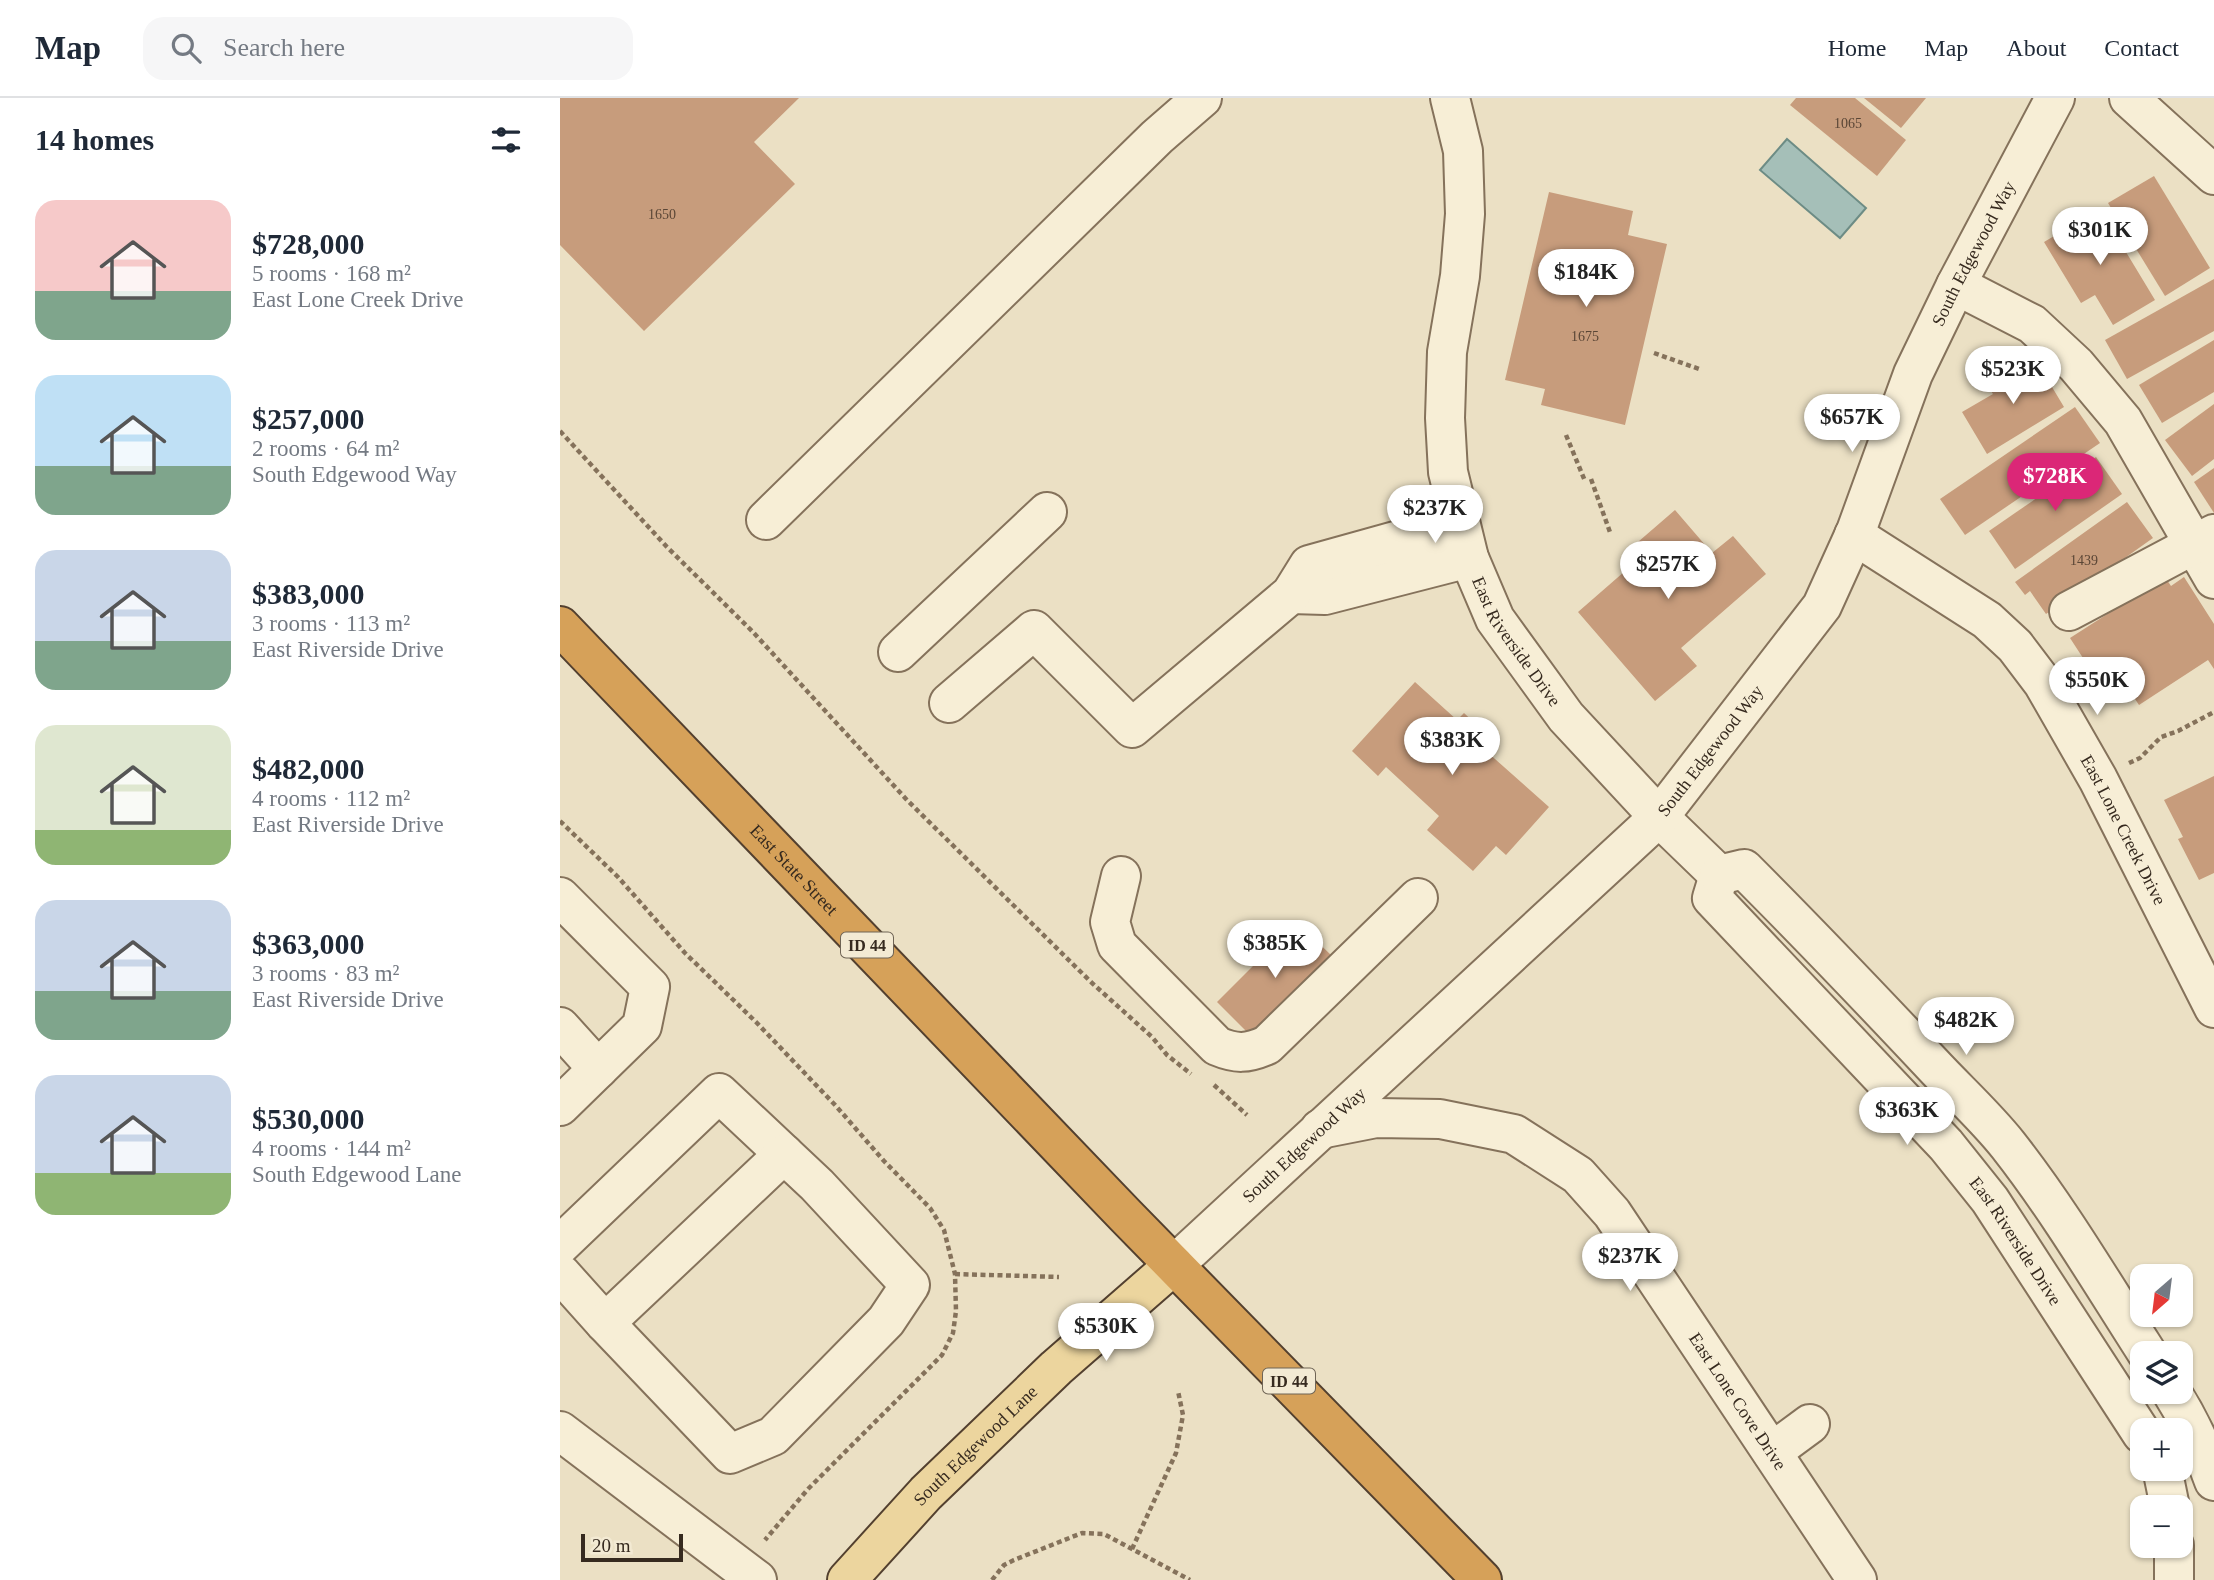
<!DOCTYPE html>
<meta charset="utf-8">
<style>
body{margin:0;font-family:Georgia,serif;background:#f6f6f7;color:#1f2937;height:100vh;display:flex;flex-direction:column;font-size:26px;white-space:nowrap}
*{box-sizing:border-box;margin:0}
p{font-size:23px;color:#747a83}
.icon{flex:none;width:38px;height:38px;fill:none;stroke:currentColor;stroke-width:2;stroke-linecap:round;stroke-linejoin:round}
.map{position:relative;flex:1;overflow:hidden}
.drawer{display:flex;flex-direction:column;background:#fff;width:560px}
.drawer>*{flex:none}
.needle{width:46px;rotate:208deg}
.controls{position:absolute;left:1570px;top:1166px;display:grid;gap:14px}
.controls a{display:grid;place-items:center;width:63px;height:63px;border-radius:14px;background:#fff;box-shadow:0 2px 5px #0004;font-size:35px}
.scale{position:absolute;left:21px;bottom:18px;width:102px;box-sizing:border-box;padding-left:7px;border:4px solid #362a1f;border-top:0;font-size:19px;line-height:24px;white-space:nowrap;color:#362a1f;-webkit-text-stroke:5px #f3ead3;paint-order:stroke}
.price{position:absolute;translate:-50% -60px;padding:0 16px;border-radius:24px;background:#fff;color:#222;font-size:23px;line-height:46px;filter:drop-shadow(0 2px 4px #0008)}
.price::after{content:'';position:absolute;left:50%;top:42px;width:21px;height:16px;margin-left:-10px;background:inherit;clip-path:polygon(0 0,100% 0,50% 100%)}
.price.selected{background:#db2777;color:#fff}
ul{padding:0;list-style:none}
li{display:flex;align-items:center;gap:21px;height:175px;padding:0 35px}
li span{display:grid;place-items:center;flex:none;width:196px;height:140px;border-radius:21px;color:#555}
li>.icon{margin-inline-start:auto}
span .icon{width:84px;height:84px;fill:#fffc;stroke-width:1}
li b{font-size:30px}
h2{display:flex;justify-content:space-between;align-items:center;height:84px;padding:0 35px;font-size:30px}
header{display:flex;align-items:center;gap:42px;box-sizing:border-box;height:98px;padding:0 35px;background:#fff;border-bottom:2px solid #e0e1e3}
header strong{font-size:33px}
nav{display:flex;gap:38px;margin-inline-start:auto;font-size:24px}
.search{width:490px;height:63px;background:#f6f6f7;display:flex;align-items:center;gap:18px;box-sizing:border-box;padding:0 24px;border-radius:21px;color:#747a83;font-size:26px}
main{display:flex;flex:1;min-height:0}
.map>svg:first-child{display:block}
.water{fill:#a5bfb8;stroke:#6d8c85;stroke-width:2}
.building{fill:#c79c7c}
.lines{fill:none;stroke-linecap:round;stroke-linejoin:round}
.minor-casing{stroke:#85725b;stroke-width:42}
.major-casing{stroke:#53402f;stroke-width:42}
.highway-casing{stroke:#53402f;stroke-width:42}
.path{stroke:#85725b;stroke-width:4.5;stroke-dasharray:5 3.5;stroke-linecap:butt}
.minor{stroke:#f7eed6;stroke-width:38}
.major{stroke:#ecd59e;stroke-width:38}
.highway{stroke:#d6a159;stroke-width:38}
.labels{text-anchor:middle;stroke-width:5;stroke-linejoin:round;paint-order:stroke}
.number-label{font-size:14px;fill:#5a4636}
.shield{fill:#f3ead3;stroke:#6f6455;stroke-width:2}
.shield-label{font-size:16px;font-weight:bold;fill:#362a1f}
.street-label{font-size:18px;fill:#362a1f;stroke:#f3ead3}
</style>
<header>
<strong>Map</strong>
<div class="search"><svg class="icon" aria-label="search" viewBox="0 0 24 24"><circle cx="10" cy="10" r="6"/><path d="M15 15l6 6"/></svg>Search here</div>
<nav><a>Home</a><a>Map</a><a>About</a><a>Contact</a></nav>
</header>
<main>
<section class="drawer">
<h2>14 homes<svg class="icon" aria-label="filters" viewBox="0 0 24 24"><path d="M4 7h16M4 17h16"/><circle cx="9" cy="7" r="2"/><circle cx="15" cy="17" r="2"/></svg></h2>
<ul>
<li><span style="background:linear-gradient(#f6c9c9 65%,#7fa58c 0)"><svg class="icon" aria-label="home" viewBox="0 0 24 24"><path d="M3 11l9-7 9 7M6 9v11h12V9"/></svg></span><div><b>$728,000</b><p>5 rooms · 168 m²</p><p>East Lone Creek Drive</p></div></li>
<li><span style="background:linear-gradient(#bfe0f5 65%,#7fa58c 0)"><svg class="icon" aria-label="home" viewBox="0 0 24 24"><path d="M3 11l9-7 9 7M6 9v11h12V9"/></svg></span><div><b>$257,000</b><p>2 rooms · 64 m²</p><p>South Edgewood Way</p></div></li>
<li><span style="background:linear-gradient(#c9d6e8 65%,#7fa58c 0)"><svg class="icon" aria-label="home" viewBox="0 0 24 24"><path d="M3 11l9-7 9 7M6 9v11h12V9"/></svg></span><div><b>$383,000</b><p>3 rooms · 113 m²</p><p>East Riverside Drive</p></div></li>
<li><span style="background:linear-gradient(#dfe7d0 75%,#8fb573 0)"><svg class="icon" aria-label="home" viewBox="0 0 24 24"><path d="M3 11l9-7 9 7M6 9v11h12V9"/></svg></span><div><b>$482,000</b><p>4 rooms · 112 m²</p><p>East Riverside Drive</p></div></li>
<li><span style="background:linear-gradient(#c9d6e8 65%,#7fa58c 0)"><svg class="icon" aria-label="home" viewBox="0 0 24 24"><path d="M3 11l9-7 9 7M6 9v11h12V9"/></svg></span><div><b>$363,000</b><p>3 rooms · 83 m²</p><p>East Riverside Drive</p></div></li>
<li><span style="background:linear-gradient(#c9d6e8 70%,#8fb573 0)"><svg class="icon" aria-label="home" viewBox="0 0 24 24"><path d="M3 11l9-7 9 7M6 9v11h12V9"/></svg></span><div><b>$530,000</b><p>4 rooms · 144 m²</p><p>South Edgewood Lane</p></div></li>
</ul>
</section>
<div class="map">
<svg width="1654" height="1482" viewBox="0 0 1654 1482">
<rect width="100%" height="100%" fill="#ebe0c4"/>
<path class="water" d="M1227 41 1306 110 1280 140 1200 72Z"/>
<g class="building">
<path d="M0 0H239L194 44 235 86 84 233 0 147Z"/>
<path d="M1236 0H1295L1346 42 1317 78 1230 7Z"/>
<path d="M1304 0H1366L1341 30Z"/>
<path d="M1594 78 1650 170 1605 198 1548 105Z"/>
<path d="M989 94 1073 113 1068 137 1107 146 1065 327 981 307 985 291 945 282Z"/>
<path d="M1540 111 1595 202 1553 227 1535 197 1521 205 1484 144Z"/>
<path d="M1654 181V233L1567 281 1545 242Z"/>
<path d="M1654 242V294L1602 325 1579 287Z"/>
<path d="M1474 259 1504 309 1427 356 1402 314 1433 296 1427 287Z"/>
<path d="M1654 306V361L1632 378 1605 342Z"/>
<path d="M1515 309 1540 345 1405 437 1380 401Z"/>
<path d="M1536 359 1562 396 1455 471 1429 433Z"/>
<path d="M1654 370V415L1634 384Z"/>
<path d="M1567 404 1593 440 1486 516 1470 493 1465 497 1455 484Z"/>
<path d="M1115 412 1152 455 1173 438 1206 476 1121 550 1137 568 1095 603 1018 514 1080 460 1071 450Z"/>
<path d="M1605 479 1611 488 1624 479 1654 526V571L1648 562 1579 607 1565 586 1547 597 1510 540Z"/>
<path d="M855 584 897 622 904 615 935 644 926 653 989 709 946 757 936 748 913 773 867 732 879 718 826 669 818 678 792 653Z"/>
<path d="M1654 678V775L1639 782 1618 741 1623 739 1604 702Z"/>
<path d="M737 824 773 859 693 940 657 904Z"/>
</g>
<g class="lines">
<g class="minor-casing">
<g id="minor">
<path id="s1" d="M890 0 903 53 905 116 900 178 887 254 885 320 888 374 909 460 935 521 1006 619 1099 719 1159 777"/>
<path d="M1569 0 1654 77"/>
<path d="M1396 187 1472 226 1516 267 1563 323 1654 481"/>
<path d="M206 422 597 39 642 0"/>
<path id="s2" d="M1294 437 1427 522 1455 548 1483 585 1538 681 1654 910"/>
<path d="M731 496 765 497 909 460"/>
<path d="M1509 513 1654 436"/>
<path d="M338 554 487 414"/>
<path d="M389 605 474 532 572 630 731 496 749 467 900 425"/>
<path id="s3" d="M1159 777 1152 800 1386 1047 1430 1102 1582 1336"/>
<path d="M1159 777 1184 771C1248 835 1310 900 1372 966 1397 993 1425 1018 1448 1047 1499 1112 1542 1185 1587 1255"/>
<path d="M561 778 550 824 557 847 657 948C676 956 687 956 707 947L858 800"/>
<path d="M0 799 90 889 82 928 0 1008"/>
<path d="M0 929 38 971"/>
<path id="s4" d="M760 1031 816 1020 880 1021 954 1036 1018 1077 1052 1115 1297 1482"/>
<path d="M0 1147 159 995 257 1087 350 1187 326 1223 213 1338 170 1356 45 1225 1 1176"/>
<path id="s5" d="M614 1167 1099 719 1262 508 1296 433 1353 276 1396 187 1495 0"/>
<path d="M45 1225 224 1056"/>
<path d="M1611 1293C1629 1321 1643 1351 1654 1383"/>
<path d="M0 1333 197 1482"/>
<path d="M1212 1354 1250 1326"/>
<path d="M1602 1370 1610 1409"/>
<path d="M1614 1447V1482"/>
</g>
</g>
<g class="major-casing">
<g id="major">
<path id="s6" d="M287 1482 366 1395 496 1270 614 1167"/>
</g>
</g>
<g class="highway-casing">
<g id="highway">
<path id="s7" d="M0 528 565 1117 922 1482"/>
</g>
</g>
<g class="path">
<path d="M1094 255 1142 272"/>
<path d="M0 333 107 449 192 533 347 702 532 885 592 939 607 957 631 976"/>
<path d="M1006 337 1025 383"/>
<path d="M1031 381 1051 437"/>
<path d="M1569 665 1580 660 1601 639 1618 633 1654 614"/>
<path d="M0 723 58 779 125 855 196 924 276 1008 324 1063 370 1110 384 1132 395 1176 396 1213 393 1235 382 1257 248 1391 205 1442"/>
<path d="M654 987 687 1017"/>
<path d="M395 1176 499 1179"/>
<path d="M572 1451 616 1355 623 1317 618 1293"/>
<path d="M432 1482 444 1467 454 1462 522 1435 544 1436 630 1482"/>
</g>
<use href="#minor" class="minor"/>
<use href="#major" class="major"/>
<use href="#highway" class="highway"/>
</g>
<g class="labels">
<g class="number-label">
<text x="1288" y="30">1065</text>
<text x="102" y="121">1650</text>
<text x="1025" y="243">1675</text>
<text x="1524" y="467">1439</text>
</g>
<g class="shield">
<rect x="281" y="834.5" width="52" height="25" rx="5"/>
<rect x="703" y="1270.5" width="52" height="25" rx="5"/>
</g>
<g class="shield-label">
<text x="307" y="853">ID 44</text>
<text x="729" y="1289">ID 44</text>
</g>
<g class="street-label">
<text dy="6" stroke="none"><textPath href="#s5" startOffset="1311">South Edgewood Way</textPath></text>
<text dy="6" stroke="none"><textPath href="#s1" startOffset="562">East Riverside Drive</textPath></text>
<text dy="6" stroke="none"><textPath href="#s5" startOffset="744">South Edgewood Way</textPath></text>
<text dy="6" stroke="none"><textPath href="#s2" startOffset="410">East Lone Creek Drive</textPath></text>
<text dy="6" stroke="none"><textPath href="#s7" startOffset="338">East State Street</textPath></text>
<text dy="6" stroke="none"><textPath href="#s5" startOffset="177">South Edgewood Way</textPath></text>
<text dy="6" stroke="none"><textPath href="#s3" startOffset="483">East Riverside Drive</textPath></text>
<text dy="6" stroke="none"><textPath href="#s4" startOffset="550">East Lone Cove Drive</textPath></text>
<text dy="6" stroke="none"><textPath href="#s6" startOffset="186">South Edgewood Lane</textPath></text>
</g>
</g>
</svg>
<div class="controls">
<a><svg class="needle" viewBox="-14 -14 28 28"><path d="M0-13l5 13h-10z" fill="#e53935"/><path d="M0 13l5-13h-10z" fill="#747a83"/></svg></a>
<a><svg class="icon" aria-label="layers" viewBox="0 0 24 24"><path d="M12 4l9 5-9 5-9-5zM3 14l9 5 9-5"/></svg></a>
<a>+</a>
<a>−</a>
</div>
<div class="scale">20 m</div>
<b class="price" style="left:1540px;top:169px">$301K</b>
<b class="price" style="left:1026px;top:211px">$184K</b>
<b class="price" style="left:1453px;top:308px">$523K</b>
<b class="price" style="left:1292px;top:356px">$657K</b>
<b class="price selected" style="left:1495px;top:415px">$728K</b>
<b class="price" style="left:875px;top:447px">$237K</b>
<b class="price" style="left:1108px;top:503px">$257K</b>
<b class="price" style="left:1537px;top:619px">$550K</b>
<b class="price" style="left:892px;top:679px">$383K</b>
<b class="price" style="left:715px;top:882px">$385K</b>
<b class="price" style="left:1406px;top:959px">$482K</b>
<b class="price" style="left:1347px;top:1049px">$363K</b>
<b class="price" style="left:1070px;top:1195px">$237K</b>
<b class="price" style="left:546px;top:1265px">$530K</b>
</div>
</main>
